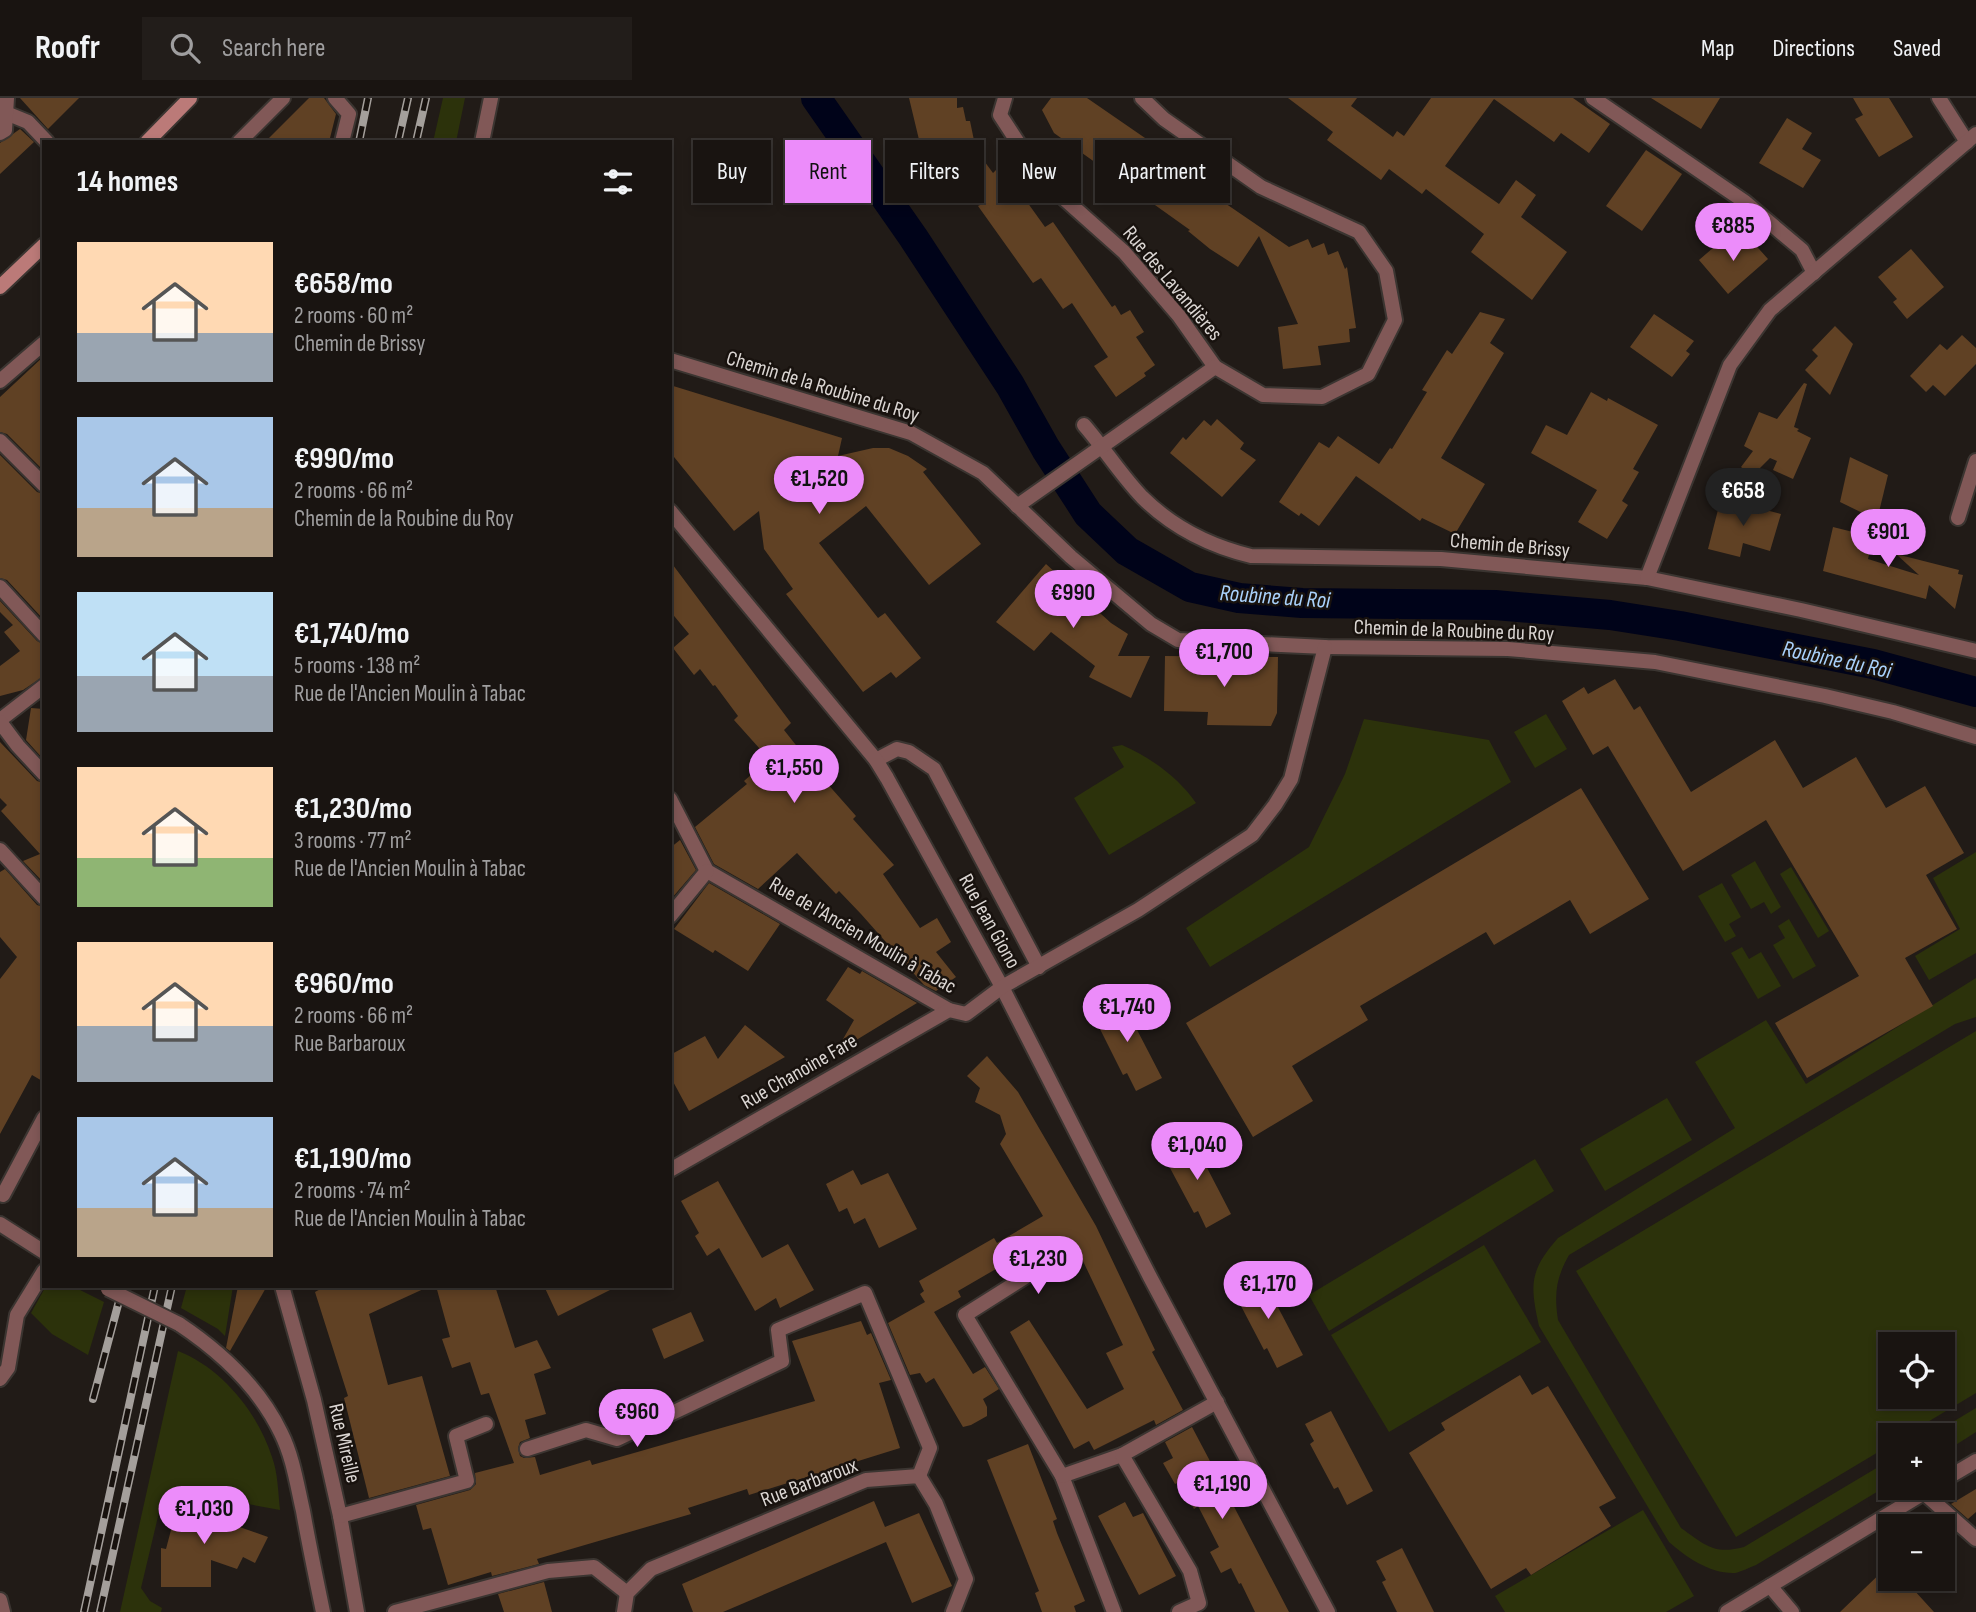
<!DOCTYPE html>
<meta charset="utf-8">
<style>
body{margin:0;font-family:"Sofia Sans Condensed",sans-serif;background:#221d1a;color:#f1f3f6;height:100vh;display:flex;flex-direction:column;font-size:26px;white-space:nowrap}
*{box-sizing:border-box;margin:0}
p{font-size:23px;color:#9f9e9f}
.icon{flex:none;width:38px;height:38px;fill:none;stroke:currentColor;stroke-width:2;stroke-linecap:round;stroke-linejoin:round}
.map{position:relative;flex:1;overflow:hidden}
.sheet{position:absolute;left:42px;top:42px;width:630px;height:1148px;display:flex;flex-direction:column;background:#191411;border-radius:0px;box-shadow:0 4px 10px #0003,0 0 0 2px #373331}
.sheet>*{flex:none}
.guide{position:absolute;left:693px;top:42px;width:665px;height:63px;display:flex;gap:14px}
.controls{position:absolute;left:1878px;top:1234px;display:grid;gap:14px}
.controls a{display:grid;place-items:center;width:77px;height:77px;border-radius:0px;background:#191411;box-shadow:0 4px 10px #0003,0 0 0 2px #373331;font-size:35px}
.price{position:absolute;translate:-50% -60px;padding:0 16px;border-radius:24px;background:#ec8cfa;color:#111;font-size:23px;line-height:46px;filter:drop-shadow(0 2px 4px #0008)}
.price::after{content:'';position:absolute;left:50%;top:42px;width:21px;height:16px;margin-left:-10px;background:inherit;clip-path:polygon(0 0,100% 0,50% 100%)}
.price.selected{background:#222;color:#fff}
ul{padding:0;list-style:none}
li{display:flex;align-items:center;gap:21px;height:175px;padding:0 35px}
li span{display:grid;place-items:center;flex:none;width:196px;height:140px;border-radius:0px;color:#555}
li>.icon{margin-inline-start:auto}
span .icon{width:84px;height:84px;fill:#fffc;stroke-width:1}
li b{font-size:30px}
h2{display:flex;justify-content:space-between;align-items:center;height:84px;padding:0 35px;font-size:30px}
.pill{padding:0 24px;border-radius:0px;background:#191411;box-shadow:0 4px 10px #0003,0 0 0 2px #373331;font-size:24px;line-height:63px}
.pill.selected{background:#ec8cfa;color:#111}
header{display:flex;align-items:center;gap:42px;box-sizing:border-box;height:98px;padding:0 35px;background:#191411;border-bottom:2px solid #373331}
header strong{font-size:33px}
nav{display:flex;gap:38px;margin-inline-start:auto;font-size:24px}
.search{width:490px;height:63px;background:#221d1a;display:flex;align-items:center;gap:18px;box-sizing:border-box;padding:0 24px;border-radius:0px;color:#9f9e9f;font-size:26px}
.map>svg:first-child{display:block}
.green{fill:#2c320b;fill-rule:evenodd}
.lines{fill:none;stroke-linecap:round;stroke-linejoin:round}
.canal{stroke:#000319;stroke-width:30}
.building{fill:#604124}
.lane-casing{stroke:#3b3531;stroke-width:18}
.street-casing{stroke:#3b3531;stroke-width:18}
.secondary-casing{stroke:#3b3531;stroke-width:18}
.lane{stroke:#815857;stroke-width:14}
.street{stroke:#815857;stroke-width:14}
.secondary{stroke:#bb7a78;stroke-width:14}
.rail-casing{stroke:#a49f9b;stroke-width:8}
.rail{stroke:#18120e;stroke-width:5;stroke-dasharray:16;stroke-linecap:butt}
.street-bridge-casing{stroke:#3b3531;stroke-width:18;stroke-linecap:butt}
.street-bridge{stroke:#815857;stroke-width:14}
.labels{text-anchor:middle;stroke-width:5;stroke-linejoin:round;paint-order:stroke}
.street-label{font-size:21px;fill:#dbd6d3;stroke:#18120e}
.water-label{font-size:23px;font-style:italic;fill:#aad2fc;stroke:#18120e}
</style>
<header>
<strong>Roofr</strong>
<div class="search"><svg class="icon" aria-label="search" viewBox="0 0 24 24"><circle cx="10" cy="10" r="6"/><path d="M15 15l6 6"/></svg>Search here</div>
<nav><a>Map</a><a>Directions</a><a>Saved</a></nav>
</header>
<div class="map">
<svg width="1976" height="1514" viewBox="0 0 1976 1514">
<rect width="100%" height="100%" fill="#211b17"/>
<g class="green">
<path d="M443 0H465L456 44H433Z"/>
<path d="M1546 616 1567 651 1535 670 1514 634Z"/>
<path d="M1364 621 1489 642 1511 684 1210 869 1186 830 1309 749 1345 676Z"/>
<path d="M1122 647C1150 659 1179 680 1196 705L1109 757 1074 700 1124 669 1112 649Z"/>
<path d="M1976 754V855L1929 882 1915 858 1960 831 1933 780Z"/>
<path d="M1755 763 1781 809 1771 816 1764 804 1751 811 1731 777Z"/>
<path d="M1791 769 1829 833 1818 840 1780 776Z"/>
<path d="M1722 785 1741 819 1729 826 1736 838 1725 844 1698 798Z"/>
<path d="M1789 821 1816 868 1793 881 1773 847 1785 840 1778 828Z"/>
<path d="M1742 849 1749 861 1761 854 1781 888 1758 901 1731 855Z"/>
<path d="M1976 880V919L1955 926 1569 1157C1556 1180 1554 1196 1558 1222L1681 1430C1705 1447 1714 1457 1744 1449L1890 1362V1386L1756 1467C1750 1469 1741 1474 1735 1475 1710 1476 1686 1459 1669 1444L1539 1228C1530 1187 1529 1173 1558 1140L1735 1030 1695 964 1766 922 1806 986Z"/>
<path d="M1976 933V1295L1906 1337H1890V1347L1736 1439 1576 1173ZM1890 1246H1942V1298H1890Z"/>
<path d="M1667 1000 1692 1042 1605 1093 1580 1051Z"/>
<path d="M1535 1061 1554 1093 1329 1233 1309 1197Z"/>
<path d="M1484 1147 1541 1244 1389 1334 1331 1237Z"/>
<path d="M46 1188H72L104 1204 88 1257 52 1236 31 1215Z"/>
<path d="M187 1188H233L225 1238 218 1231 181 1210Z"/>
<path d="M178 1253C222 1270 258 1315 272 1359 278 1375 278 1395 280 1412L188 1395 174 1396 161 1406 141 1490 150 1503 162 1510 161 1514H120Z"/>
<path d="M1976 1310V1334L1943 1355 1942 1337H1931Z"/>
<path d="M1643 1412 1694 1498 1666 1514H1505L1495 1498Z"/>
</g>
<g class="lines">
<path class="canal" d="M816 0 913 139 1010 287 1046 351 1088 416 1127 453 1190 489 1239 500 1302 505 1495 507 1610 517 1680 528 1873 566 1976 594"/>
</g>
<g class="building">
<path d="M20 0H79L48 31Z"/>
<path d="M309 0H324L336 16 329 44H265Z"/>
<path d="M909 0H957V10L963 9 966 23H970L976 52 993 75 996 72 1007 87 1012 83 1045 129 1053 124 1112 209 1115 207 1121 217 1130 212 1144 234 1136 239 1155 267 1144 275 1146 278 1116 299 1094 268 1108 259 1072 205 1063 211 1041 180 1033 185 978 108 980 107 953 67 942 74 935 63 930 65 926 49 921 50Z"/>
<path d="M1051 0H1087L1161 51 1156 58 1289 149 1308 141 1312 150 1324 145 1328 157 1338 153 1345 171 1347 169 1356 230 1349 231 1350 244 1318 248 1321 267 1283 271 1278 229 1298 226 1259 138 1238 169 1210 151 1188 133 1190 132 1054 35 1042 12Z"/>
<path d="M1288 0H1357L1351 8 1393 39 1397 33 1404 38 1431 0H1573L1610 26 1589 55 1561 35 1554 44 1494 1 1445 68 1499 106 1516 82 1536 97 1521 119 1567 154 1532 202 1471 154 1484 136 1426 91 1422 96 1389 71 1381 82 1327 42 1333 34Z"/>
<path d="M1651 0H1720L1701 31Z"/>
<path d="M1853 0H1889L1913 39 1879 59 1855 21 1863 17Z"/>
<path d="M1787 20 1812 35 1802 51 1821 62 1803 90 1759 65Z"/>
<path d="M20 31 34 44 0 76V45Z"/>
<path d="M1646 52 1682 76 1642 133 1606 108Z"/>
<path d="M1728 137 1741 151 1751 142 1768 161 1728 196 1699 162Z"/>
<path d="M1911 151 1944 189 1907 221 1893 204 1897 201 1878 179Z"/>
<path d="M1480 214 1505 221 1490 245 1504 255 1441 360 1485 386 1455 436 1422 420 1420 423 1356 378 1319 428 1301 415 1299 418 1279 404 1319 344 1329 350 1338 338 1379 366 1390 350 1392 351 1427 294 1422 292 1447 252 1452 256Z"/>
<path d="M1654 216 1694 243 1686 253 1690 256 1672 279 1630 249Z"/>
<path d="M1835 228 1853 246 1830 297 1805 272 1818 258 1812 252Z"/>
<path d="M1962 237 1976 250V266L1945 298 1933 287 1926 294 1910 278 1940 246 1947 252Z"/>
<path d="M44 258V373L7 336 0 334V299Z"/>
<path d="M1804 285 1807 286 1794 329 1799 331 1797 333 1811 340 1793 381 1773 372 1777 363 1770 360 1752 378 1741 369 1753 353 1744 348 1759 314 1777 321Z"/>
<path d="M670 287 842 340 838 358 873 350H889L908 358 927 371 923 374 981 446 929 487 866 408 819 445 878 520 885 515 921 560 896 580 891 574 863 594 786 496 793 491 764 451 759 413 734 433 670 354Z"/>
<path d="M1591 294 1607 303 1608 300 1658 327 1633 371 1639 374 1622 403 1628 407 1607 441 1578 424 1597 392 1531 355 1546 327 1567 337Z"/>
<path d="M1217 321 1244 345 1240 351 1256 362 1222 399 1170 355 1183 339 1186 342 1204 322 1211 328Z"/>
<path d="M0 357 37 394 44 396V522L7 482 0 480Z"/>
<path d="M1850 359 1888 377 1877 422 1840 404Z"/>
<path d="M1721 400 1781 416 1770 453 1743 445 1740 459 1708 451Z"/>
<path d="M1833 429 1873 439 1868 461 1919 477 1896 456 1959 472 1958 476 1963 477 1955 511 1929 487 1926 501 1823 473Z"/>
<path d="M670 463 791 625 784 632 803 656 802 657 856 718 853 721 894 767 883 776 920 830 937 820 951 844 936 854 956 879 936 893 924 887 861 816 839 793 836 796 797 755 758 791 714 766 695 729 747 686 744 683 769 661 734 622 738 618 715 587 713 588 700 571 694 577 673 550 689 536 670 513Z"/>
<path d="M1046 466 1111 525 1128 536 1118 558H1150L1131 600 1089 579 1095 568 1051 534 1034 553 996 524Z"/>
<path d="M0 503 37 543 44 546V578L23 592 0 598V568L20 553 4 534 13 527 0 514Z"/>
<path d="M1165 558 1278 559 1277 615 1271 628 1207 627 1208 614 1164 613Z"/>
<path d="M1615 581 1634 612 1640 608 1691 694 1775 642 1803 690 1856 659 1886 710 1925 688 1964 755 1926 777 1957 831 1905 860 1933 908 1807 980 1775 925 1859 878 1766 722 1683 773 1608 648 1593 657 1562 603 1584 589 1588 596Z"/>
<path d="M31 610 44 611V662L26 642Z"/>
<path d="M0 644 37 683 44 685V785L23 763 40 756 1 713 7 707 0 700Z"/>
<path d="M1581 690 1649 801 1590 836 1570 802 1494 847 1486 834 1360 908 1368 922 1292 968 1313 1003 1253 1039 1186 925Z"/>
<path d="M680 742 696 772 672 800 670 750Z"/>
<path d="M5 771 37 807 44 809V984L32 977 0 1036V881L17 859 0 839V774Z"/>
<path d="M709 785 780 826 748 873 715 852 713 855 674 831Z"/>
<path d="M848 869 860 876 862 873 917 905 835 955 854 922 826 902Z"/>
<path d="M1119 897 1162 980 1136 993 1127 975 1123 977 1100 931 1102 929 1094 911Z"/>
<path d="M745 927 785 959 689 1013 670 978V957L705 938 718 961Z"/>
<path d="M987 958 1018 994 1096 1128 1155 1252 1152 1254 1183 1312 1156 1327 1154 1322 1094 1352 1089 1343 1074 1351 1010 1234 1029 1222 1087 1311 1124 1291 1106 1255 1123 1247 1082 1161 1037 1188 1033 1174 1027 1170 1023 1163 1011 1169 1008 1164 958 1193 961 1199 934 1214 973 1276 985 1269 999 1291 983 1301 987 1309V1318L971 1327 963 1329 934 1280 926 1285 920 1275 910 1277 888 1225 925 1204 920 1196 924 1193 919 1183 994 1140 997 1145 1043 1118 1000 1046 1006 1036 1000 1017 975 1004 980 990 967 978Z"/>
<path d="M1190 1037 1231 1116 1206 1130 1198 1113 1194 1115 1170 1070 1174 1067 1166 1049Z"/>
<path d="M853 1072 861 1087 888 1075 917 1131 879 1150 865 1120 854 1126 847 1110 839 1114 826 1086Z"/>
<path d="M718 1083 762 1160 788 1146 814 1192 780 1210 776 1200 755 1213 719 1150 707 1158 695 1138 699 1135 681 1103Z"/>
<path d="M1260 1175 1303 1257 1277 1270 1267 1250 1264 1252 1241 1208 1244 1206 1235 1188Z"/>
<path d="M238 1188H267L230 1253 226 1250Z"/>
<path d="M326 1188H430L369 1216 388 1287 422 1278 450 1378 369 1400 344 1300 348 1298 315 1194Z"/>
<path d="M436 1188H495L515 1250 537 1242 551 1270 534 1276 546 1316 525 1322 530 1340 520 1344 518 1350 520 1358 524 1360 535 1359 540 1377 590 1362 592 1367 815 1303 792 1243 861 1223 867 1237 871 1235 891 1282 879 1285 900 1350 749 1397 747 1391 688 1410 691 1416 537 1461 539 1466 492 1478 491 1474 448 1487 431 1430 423 1432 416 1407 470 1392 476 1386 475 1375 514 1365 489 1295 481 1297 470 1264 452 1270 442 1241 450 1239Z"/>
<path d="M544 1188H618L558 1218Z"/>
<path d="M691 1214 704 1243 664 1261 652 1231Z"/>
<path d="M1520 1277 1532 1297 1548 1288 1616 1400 1599 1409 1611 1428 1531 1477 1526 1470 1491 1491 1409 1355 1445 1332 1441 1325Z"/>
<path d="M1331 1313 1373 1393 1347 1407 1338 1389 1334 1391 1310 1346 1314 1343 1305 1326Z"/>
<path d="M1192 1329 1230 1401 1289 1514H1255L1241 1485 1239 1486 1231 1470 1221 1475 1210 1454 1219 1449 1198 1408 1194 1411 1180 1384 1175 1386 1163 1365 1173 1360 1165 1344Z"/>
<path d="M1028 1346 1057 1421 1053 1423 1057 1435 1085 1503 1074 1508 1076 1514H1042L1035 1495 1039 1493 987 1362Z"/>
<path d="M1976 1391V1414L1968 1421 1951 1406Z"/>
<path d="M180 1398 212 1403 208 1418 268 1439 255 1465 243 1459 237 1471 211 1462V1489H161V1450L166 1451Z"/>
<path d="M874 1403 885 1429 919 1415 952 1488 912 1505 886 1444 723 1514H693L682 1486Z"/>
<path d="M1125 1404 1133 1419 1143 1415 1176 1478 1139 1497 1098 1418Z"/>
<path d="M1402 1450 1434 1514H1397L1382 1484 1386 1482 1376 1463Z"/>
<path d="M1890 1466V1480H1903L1934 1514H1840Z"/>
<path d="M544 1484 552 1514H504L498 1496Z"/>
</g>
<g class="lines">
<g class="lane-casing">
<g id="lane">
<path d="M876 662 897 651 909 654 934 671 1039 869"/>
<path d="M1025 1179 965 1217 1062 1378 1114 1514"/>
<path d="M0 1281 8 1270 17 1217 44 1173"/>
<path d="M1062 1378 1122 1357"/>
<path d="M1924 1395 1976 1441"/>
<path d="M0 1502 3 1514"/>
<path d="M1179 1514 1199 1505 1190 1473 1122 1357 1217 1304"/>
</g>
</g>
<g class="street-casing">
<g id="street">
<path d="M335 0 349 16 342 44"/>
<path d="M1005 0 1000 17 1041 80 1124 154 1179 218 1215 269 1263 297 1322 299 1368 276 1395 222 1386 173 1359 134 1261 89 1164 21 1142 0"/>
<path d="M1593 0 1745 104 1802 152 1814 175"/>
<path d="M1939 0 1967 44"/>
<path d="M6 15 28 24 47 44"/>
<path d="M0 35 5 32 7 0"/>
<path d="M239 44 283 0"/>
<path d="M482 44 491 0"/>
<path d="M670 262 911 335 983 375 1071 459 1151 526 1178 542 1325 549 1508 551 1655 564 1825 598 1893 614 1976 639"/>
<path d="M0 283 44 245"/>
<path d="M1084 327C1104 350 1121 377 1142 399 1172 429 1210 448 1251 458L1441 461 1647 480 1801 512 1976 553"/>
<path d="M0 343 44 387"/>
<path d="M1017 408 1215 269"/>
<path d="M670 413 876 662 887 680 1002 889 1150 1179 1328 1514"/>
<path d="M1958 420 1976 363"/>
<path d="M1647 480 1730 267 1770 212 1976 36"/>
<path d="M0 489 44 537"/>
<path d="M0 622 44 588"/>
<path d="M0 624 18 648 44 676"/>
<path d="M670 701 707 773 949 912 966 916 1002 889 1138 812 1252 737 1275 707 1291 681 1325 549"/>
<path d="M0 752 44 800"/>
<path d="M670 818 707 773"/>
<path d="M670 1072 949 912"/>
<path d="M3 1097 44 1020"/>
<path d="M0 1126 44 1154"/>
<path d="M282 1188 314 1302 340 1418 357 1514"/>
<path d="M179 1226C221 1254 259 1289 281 1335 293 1359 297 1387 303 1413 309 1447 316 1480 323 1514"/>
<path d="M527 1351 586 1332 617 1341 782 1263 778 1232 865 1195 930 1350 919 1378"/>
<path d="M1942 1383 1976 1363"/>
<path d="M340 1418 467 1383 456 1338 486 1326"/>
<path d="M1770 1488 1792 1514"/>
<path d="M395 1514 548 1473 594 1469 627 1495"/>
<path d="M624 1514 627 1495 651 1471 866 1382 919 1378 936 1406 966 1481 953 1514"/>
<path d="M1727 1514 1932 1390"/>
</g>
</g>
<g class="secondary-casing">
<g id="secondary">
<path d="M147 44 190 0"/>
<path d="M0 189 44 147"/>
</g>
</g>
<use href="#lane" class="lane"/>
<use href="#street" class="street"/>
<use href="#secondary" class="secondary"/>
<g class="rail-casing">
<g id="rail">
<path d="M359 44 368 0"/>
<path d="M398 44 408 0"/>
<path d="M416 44 426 0"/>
<path d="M93 1301 123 1188"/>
<path d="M84 1514 155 1188"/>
<path d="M100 1514 172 1188"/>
</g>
</g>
<use href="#rail" class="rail"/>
<g class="street-bridge-casing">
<path id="street-bridge" d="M108 1191 179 1226"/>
</g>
<use href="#street-bridge" class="street-bridge"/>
</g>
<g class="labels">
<g class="street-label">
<text transform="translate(1173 185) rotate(50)" y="7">Rue des Lavandières</text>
<text transform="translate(823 288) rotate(17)" y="7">Chemin de la Roubine du Roy</text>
<text transform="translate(1510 447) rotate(5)" y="7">Chemin de Brissy</text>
<text transform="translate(1454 532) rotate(2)" y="7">Chemin de la Roubine du Roy</text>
<text transform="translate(990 823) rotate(61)" y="7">Rue Jean Giono</text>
<text transform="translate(863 837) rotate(30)" y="7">Rue de l'Ancien Moulin à Tabac</text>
<text transform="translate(799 973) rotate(-30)" y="7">Rue Chanoine Fare</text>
<text transform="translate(345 1345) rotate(77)" y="7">Rue Mireille</text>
<text transform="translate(809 1384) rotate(-21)" y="7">Rue Barbaroux</text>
</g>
<g class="water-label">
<text transform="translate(1275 498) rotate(4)" y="8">Roubine du Roi</text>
<text transform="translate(1837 561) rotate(12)" y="8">Roubine du Roi</text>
</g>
</g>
</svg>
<div class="controls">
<a><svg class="icon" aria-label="locate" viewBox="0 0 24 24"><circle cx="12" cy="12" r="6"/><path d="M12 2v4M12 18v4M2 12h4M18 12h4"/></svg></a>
<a>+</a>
<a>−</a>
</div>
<b class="price" style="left:1733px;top:165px">€885</b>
<b class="price" style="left:819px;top:418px">€1,520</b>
<b class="price selected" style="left:1743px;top:430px">€658</b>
<b class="price" style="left:1888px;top:471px">€901</b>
<b class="price" style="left:1073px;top:532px">€990</b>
<b class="price" style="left:1224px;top:591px">€1,700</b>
<b class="price" style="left:794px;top:707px">€1,550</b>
<b class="price" style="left:1127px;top:946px">€1,740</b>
<b class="price" style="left:1197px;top:1084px">€1,040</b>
<b class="price" style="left:1038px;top:1198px">€1,230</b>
<b class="price" style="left:1268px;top:1223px">€1,170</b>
<b class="price" style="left:637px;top:1351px">€960</b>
<b class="price" style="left:1222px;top:1423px">€1,190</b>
<b class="price" style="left:204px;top:1448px">€1,030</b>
<div class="guide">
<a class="pill">Buy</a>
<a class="pill selected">Rent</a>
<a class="pill">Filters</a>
<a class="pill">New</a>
<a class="pill">Apartment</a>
</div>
<section class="sheet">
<h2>14 homes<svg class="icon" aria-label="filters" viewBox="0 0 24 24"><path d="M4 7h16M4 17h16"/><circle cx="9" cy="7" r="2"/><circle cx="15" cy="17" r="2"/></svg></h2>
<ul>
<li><span style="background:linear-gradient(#ffd9b3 65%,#9aa5b1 0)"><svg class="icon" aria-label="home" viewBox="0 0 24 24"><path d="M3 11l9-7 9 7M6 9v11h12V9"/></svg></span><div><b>€658/mo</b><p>2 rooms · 60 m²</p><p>Chemin de Brissy</p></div></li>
<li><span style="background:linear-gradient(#a9c7e8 65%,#b9a48a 0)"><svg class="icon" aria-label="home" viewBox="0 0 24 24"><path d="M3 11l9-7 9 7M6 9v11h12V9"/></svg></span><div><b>€990/mo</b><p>2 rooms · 66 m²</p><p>Chemin de la Roubine du Roy</p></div></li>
<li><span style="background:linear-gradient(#bfe0f5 60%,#9aa5b1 0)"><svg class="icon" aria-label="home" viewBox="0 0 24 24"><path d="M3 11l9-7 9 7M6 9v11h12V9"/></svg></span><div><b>€1,740/mo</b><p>5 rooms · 138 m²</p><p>Rue de l'Ancien Moulin à Tabac</p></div></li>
<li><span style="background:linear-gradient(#ffd9b3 65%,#8fb573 0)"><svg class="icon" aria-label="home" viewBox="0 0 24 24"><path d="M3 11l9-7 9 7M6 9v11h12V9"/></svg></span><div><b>€1,230/mo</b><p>3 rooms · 77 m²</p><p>Rue de l'Ancien Moulin à Tabac</p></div></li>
<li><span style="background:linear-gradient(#ffd9b3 60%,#9aa5b1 0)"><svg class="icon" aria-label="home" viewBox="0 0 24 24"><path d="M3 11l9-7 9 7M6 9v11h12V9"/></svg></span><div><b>€960/mo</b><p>2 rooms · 66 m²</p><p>Rue Barbaroux</p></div></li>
<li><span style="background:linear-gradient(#a9c7e8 65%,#b9a48a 0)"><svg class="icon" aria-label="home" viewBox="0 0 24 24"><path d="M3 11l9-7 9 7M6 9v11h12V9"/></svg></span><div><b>€1,190/mo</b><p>2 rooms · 74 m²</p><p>Rue de l'Ancien Moulin à Tabac</p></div></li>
</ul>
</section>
</div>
